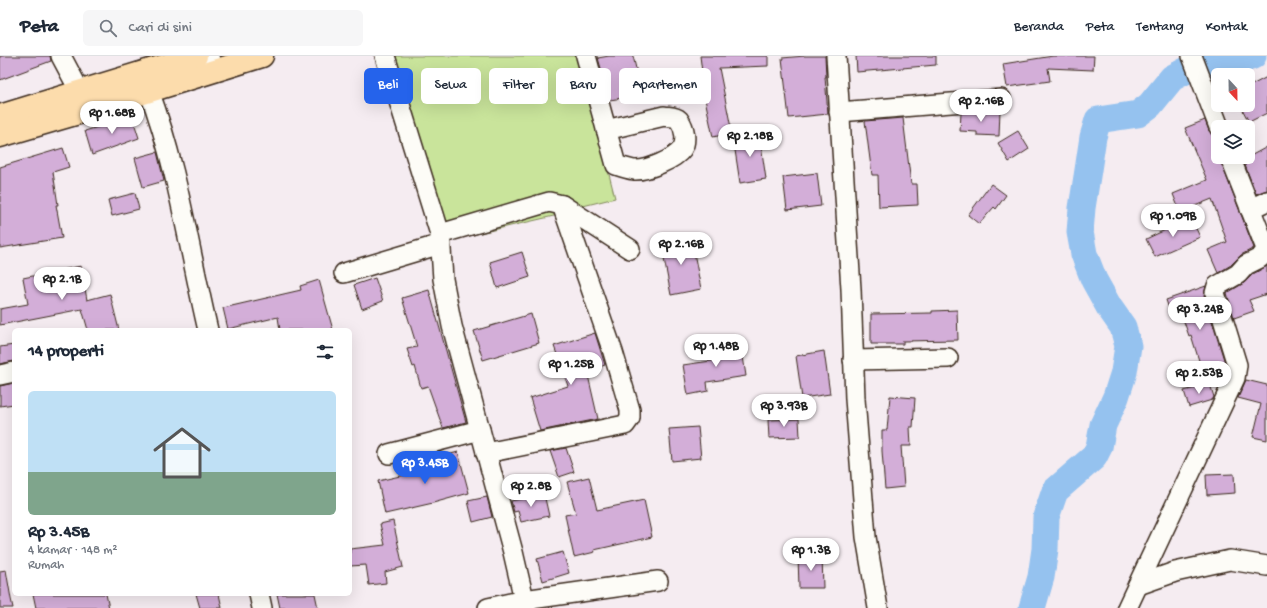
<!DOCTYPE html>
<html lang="id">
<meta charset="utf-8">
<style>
body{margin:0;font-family:"Gochi Hand",sans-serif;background:#f6f6f7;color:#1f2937;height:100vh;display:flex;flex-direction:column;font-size:15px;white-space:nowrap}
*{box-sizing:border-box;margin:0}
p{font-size:13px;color:#747a83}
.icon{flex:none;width:22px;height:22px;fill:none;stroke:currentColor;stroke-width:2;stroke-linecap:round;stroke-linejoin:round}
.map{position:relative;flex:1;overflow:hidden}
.panel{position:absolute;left:12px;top:272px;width:340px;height:268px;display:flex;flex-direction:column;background:#fff;border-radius:6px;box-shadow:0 4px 16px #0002}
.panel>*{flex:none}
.hud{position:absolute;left:364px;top:12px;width:380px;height:36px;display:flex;gap:8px}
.needle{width:26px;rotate:158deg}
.buttons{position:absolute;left:1211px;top:12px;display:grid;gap:8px}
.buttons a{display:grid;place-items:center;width:44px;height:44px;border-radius:6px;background:#fff;box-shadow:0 4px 16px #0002;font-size:20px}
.price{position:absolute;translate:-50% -34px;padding:0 9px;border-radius:14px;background:#fff;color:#222;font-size:13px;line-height:26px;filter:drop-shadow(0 1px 2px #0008)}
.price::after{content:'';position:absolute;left:50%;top:24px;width:12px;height:9px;margin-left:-6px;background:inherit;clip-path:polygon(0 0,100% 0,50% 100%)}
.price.current{background:#2563eb;color:#fff}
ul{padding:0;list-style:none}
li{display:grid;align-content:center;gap:8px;height:212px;padding:0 16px}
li+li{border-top:1px solid #e0e1e3}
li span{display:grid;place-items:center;height:124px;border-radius:6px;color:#555}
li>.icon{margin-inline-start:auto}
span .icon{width:72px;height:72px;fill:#fffc;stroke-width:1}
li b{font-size:17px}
h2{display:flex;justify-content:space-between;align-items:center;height:48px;padding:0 16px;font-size:17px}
.tag{padding:0 14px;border-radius:6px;background:#fff;box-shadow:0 4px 16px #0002;font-size:14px;line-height:36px}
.tag.current{background:#2563eb;color:#fff}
header{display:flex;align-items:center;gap:24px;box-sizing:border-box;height:56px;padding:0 20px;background:#fff;border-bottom:1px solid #e0e1e3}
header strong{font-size:19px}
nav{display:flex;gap:22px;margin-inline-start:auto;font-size:14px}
.search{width:280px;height:36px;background:#f6f6f7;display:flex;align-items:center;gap:10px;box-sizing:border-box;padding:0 14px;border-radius:6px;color:#747a83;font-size:15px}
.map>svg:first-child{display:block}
.green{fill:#c9e49b;stroke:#82875c}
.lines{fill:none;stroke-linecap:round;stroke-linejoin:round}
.river{stroke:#95c2ef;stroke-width:27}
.building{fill:#d3aed8;stroke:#3b2a1e}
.minor-casing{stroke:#3b2a1e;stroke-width:22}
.highway-casing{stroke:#3b2a1e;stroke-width:25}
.minor{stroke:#fdfcf7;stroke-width:19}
.highway{stroke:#fcdcac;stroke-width:22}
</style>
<header>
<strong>Peta</strong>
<div class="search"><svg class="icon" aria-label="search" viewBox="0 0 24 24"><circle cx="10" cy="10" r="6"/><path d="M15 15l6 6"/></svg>Cari di sini</div>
<nav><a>Beranda</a><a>Peta</a><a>Tentang</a><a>Kontak</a></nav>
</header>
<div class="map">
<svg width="1267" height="552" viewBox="0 0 1267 552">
<rect width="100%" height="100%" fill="#f5ecf1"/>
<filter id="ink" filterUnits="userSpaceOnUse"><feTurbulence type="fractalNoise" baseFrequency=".025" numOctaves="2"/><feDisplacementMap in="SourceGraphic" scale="8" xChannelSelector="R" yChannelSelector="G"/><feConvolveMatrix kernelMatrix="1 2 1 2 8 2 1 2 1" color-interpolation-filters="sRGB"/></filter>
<g filter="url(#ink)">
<path class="green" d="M388 0H579L615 142 567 154 558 159 450 184Z"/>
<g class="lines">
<path class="river" d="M1032 552 1041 521 1045 493 1046 461 1055 435 1094 401 1099 391 1103 369 1116 341 1124 316 1128 290 1123 271 1109 251 1094 224 1084 198 1080 176 1082 152 1088 114 1093 81 1098 64 1138 58 1150 49 1172 22 1189 13 1209 8 1222 11 1253 0"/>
</g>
<g class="building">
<path d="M0 0H50L51 5 0 24Z"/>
<path d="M609 0H633L638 21H643L646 38 610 44 607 23H604L598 2Z"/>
<path d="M700 0H768V10L719 12 732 77 713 81 701 24H703Z"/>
<path d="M805 0H825L826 21H825L828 58 789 62 782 2Z"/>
<path d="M856 0H936V9L857 16Z"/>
<path d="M1053 0H1094L1093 14 1048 12 1050 25 1007 31 1003 8Z"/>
<path d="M1267 21V57L1249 66 1240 49H1248V31Z"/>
<path d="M1000 54 999 80 977 79V76L960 75 961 57Z"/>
<path d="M132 60 139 82 92 99 85 75Z"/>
<path d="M903 62 911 128H917L918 149 879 151 878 119H872L865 65Z"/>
<path d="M1205 64 1209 75 1214 80 1218 90V101H1219L1254 192 1241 199 1231 209 1218 217 1208 194 1227 186 1212 143 1180 156 1173 138 1207 124 1185 72Z"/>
<path d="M1018 75 1029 93 1009 106 998 87Z"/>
<path d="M759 76 766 123 740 127 733 81Z"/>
<path d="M1267 91V134L1256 138 1243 104Z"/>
<path d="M63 92 69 111 53 116 58 149H56L62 182 0 192V111Z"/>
<path d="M157 96 164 125 143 131 135 102Z"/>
<path d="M817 117 821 150 787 154 783 121Z"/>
<path d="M991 128 1006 139 996 153 994 151 979 168 968 159Z"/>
<path d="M135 137 139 153 112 160 108 144Z"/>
<path d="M1191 162 1200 181 1155 201 1146 183Z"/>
<path d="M691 181 701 233 671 239 661 187Z"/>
<path d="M522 196 530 221 497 232 490 206Z"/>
<path d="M81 210 87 244 110 238 119 274H88L82 253 0 269V253L28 248 23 222Z"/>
<path d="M1267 210V238L1249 244 1254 255 1234 262 1227 237 1244 227 1253 218Z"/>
<path d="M375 222 383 245 362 253 354 229Z"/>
<path d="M319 224 333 274H280L278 261 228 273 223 252 301 234 300 230Z"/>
<path d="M1206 230 1204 240 1226 310 1225 317 1203 325 1198 312 1201 311 1191 279 1189 280 1181 257 1172 261 1166 244Z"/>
<path d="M429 234 466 366 443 372 428 330 421 332 415 310 413 311 407 293 417 291 402 242Z"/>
<path d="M957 254 958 284 903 285V288H871V258L932 257V255Z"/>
<path d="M531 258 539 287 483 304 474 275Z"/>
<path d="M595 277 605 309 587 315 598 363 540 375 530 342 568 330 554 290Z"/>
<path d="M740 281 746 320 707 326 708 335 688 339 683 309 724 303 721 283Z"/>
<path d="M14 289V305L0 308V291Z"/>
<path d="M824 295 830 338 802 342 796 300Z"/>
<path d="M1246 324 1267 329V384L1253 381 1261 348 1238 342Z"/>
<path d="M14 327V348L0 350V330Z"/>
<path d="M1210 328 1214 341 1212 344 1189 351 1184 335Z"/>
<path d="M890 340 915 342 913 371H910L911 390H901L904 431 885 433 882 395V374H887Z"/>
<path d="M799 363 800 381 769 382 768 364Z"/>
<path d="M698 371 701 402 672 405 669 373Z"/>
<path d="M566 392 574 416 559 421 550 395Z"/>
<path d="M458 396 469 437 433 447 385 458 378 425 418 416 416 408Z"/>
<path d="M1234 418 1235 437 1207 439 1206 419Z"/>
<path d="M589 421 597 454 644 444 652 481 594 494 595 496 574 501 565 459 576 457 567 426Z"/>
<path d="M544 438 549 460 521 466 518 455 514 456 511 445Z"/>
<path d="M487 441 492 461 473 466 468 445Z"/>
<path d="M393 465 403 511 385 516 386 527 369 529 366 509 350 510V493L385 489 380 468Z"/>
<path d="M563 496 569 517 543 525 537 503Z"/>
<path d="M822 499 823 532H799L798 500Z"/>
<path d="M6 514 11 543 13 552H0V515Z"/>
<path d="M33 538H106L109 552H36Z"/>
<path d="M196 538H219L222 552H200Z"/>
<path d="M277 538H315L318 552H280Z"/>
</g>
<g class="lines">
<g class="minor-casing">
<g id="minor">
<path d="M61 0 87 49"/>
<path d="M209 0 212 16"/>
<path d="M385 0 440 178 443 223 452 270 513 496 526 552"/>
<path d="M586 0 616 109C622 111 628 113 634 114 647 115 675 103 682 93 687 85 685 72 679 64 675 60 669 61 664 60L606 74"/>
<path d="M836 0 851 233 855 343 866 481 878 552"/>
<path d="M1192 0 1219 71"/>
<path d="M149 35C178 112 189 194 208 274"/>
<path d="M839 56 1001 43"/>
<path d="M1250 153 1267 145"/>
<path d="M440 178 549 146 562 149 630 193"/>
<path d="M344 217 441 188"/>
<path d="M853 304 948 302"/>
<path d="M0 319 14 316"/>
<path d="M486 397 625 369 630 362V354L613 296 562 149"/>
<path d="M389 398 480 374"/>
<path d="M1138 529 1175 516 1230 504 1267 510"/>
<path d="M259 538 262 552"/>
<path d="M488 552 524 544 658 525"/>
<path d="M1127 552 1235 322 1237 309 1215 237 1217 230 1238 218 1246 209 1260 202 1265 196V190L1230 101"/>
</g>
</g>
<g class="highway-casing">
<g id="highway">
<path d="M0 60 196 0"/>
<path d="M0 80 89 54 262 0"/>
</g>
</g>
<use href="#minor" class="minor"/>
<use href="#highway" class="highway"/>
</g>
</g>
</svg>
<div class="buttons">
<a><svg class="needle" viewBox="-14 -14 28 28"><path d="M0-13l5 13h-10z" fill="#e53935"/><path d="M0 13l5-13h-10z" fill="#747a83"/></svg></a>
<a><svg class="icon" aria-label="layers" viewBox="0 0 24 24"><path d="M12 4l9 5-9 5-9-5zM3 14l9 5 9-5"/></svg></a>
</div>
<b class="price" style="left:981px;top:67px">Rp 2.16B</b>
<b class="price" style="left:112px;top:79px">Rp 1.68B</b>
<b class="price" style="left:750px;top:102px">Rp 2.18B</b>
<b class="price" style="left:1173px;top:182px">Rp 1.09B</b>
<b class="price" style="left:681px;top:210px">Rp 2.16B</b>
<b class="price" style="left:62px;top:245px">Rp 2.1B</b>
<b class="price" style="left:1200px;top:275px">Rp 3.24B</b>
<b class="price" style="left:716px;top:312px">Rp 1.48B</b>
<b class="price" style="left:571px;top:330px">Rp 1.25B</b>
<b class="price" style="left:1199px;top:339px">Rp 2.53B</b>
<b class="price" style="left:784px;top:372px">Rp 3.93B</b>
<b class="price current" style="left:425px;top:429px">Rp 3.45B</b>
<b class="price" style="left:531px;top:452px">Rp 2.8B</b>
<b class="price" style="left:811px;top:516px">Rp 1.3B</b>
<div class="hud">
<a class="tag current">Beli</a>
<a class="tag">Sewa</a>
<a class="tag">Filter</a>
<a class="tag">Baru</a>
<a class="tag">Apartemen</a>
</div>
<section class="panel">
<h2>14 properti<svg class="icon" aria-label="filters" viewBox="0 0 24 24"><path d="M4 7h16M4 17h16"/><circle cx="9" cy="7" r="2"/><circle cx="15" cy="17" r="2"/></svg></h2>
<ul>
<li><span style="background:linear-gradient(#bfe0f5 65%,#7fa58c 0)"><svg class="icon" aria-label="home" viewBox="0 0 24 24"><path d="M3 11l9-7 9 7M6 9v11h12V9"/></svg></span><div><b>Rp 3.45B</b><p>4 kamar · 148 m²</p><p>Rumah</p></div></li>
</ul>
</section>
</div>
